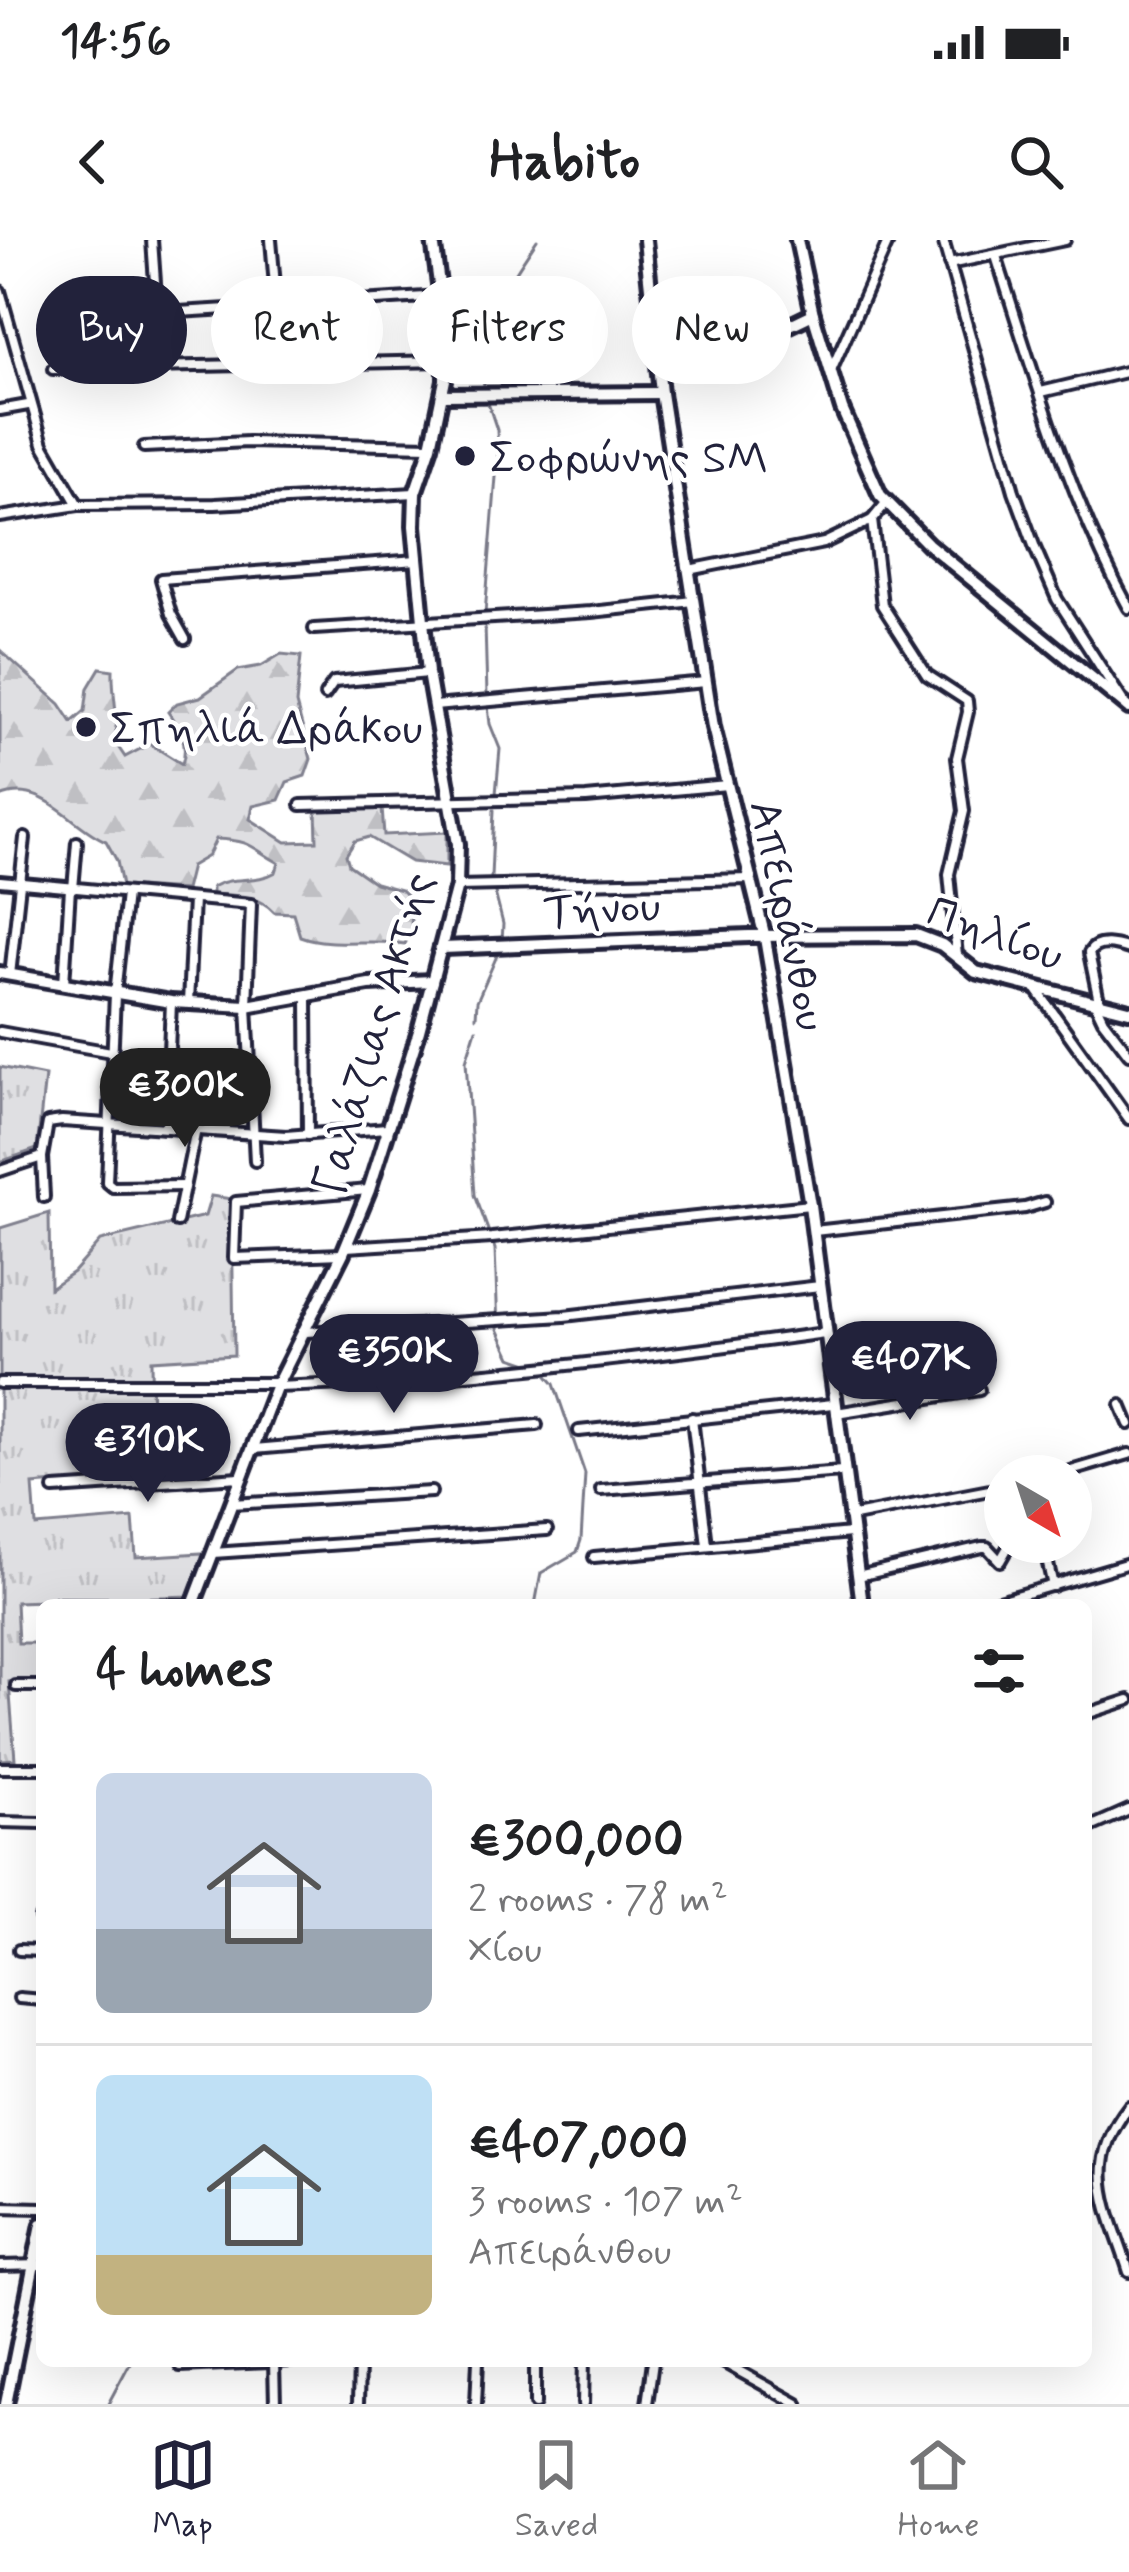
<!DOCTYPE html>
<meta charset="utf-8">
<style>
body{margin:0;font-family:Mynerve,sans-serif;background:#f6f6f6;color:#202124;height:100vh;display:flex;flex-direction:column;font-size:45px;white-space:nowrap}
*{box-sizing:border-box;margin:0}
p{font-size:39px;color:#757577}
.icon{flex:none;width:66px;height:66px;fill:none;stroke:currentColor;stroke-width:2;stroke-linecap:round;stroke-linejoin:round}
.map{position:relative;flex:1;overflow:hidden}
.details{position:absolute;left:36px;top:1359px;width:1056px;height:768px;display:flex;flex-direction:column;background:#fff;border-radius:18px;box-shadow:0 12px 48px #0002}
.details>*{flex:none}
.guide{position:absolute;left:36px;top:36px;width:1059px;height:108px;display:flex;gap:24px}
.needle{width:78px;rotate:141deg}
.controls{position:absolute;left:984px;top:1215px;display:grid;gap:24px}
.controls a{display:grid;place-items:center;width:108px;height:108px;border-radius:50%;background:#fff;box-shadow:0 12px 48px #0002;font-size:60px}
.price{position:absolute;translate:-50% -102px;padding:0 27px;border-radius:42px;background:#22223b;color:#fff;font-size:39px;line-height:78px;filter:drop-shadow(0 3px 6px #0008)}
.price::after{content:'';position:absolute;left:50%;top:72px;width:36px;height:27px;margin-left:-18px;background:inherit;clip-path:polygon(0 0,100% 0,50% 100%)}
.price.selected{background:#222;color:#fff}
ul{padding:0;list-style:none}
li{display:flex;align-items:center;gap:36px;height:300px;padding:0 60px}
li+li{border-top:3px solid #e0e0e0}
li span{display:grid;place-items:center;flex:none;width:336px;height:240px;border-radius:18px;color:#555}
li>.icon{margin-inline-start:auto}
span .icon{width:144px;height:144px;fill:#fffc;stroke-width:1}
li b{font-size:51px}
h2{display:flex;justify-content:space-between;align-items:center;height:144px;padding:0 60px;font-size:51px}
.tag{padding:0 42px;border-radius:54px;background:#fff;box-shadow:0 12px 48px #0002;font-size:42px;line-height:108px}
.tag.selected{background:#22223b;color:#fff}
.status{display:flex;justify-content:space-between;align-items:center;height:84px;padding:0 60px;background:#fff;direction:ltr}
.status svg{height:33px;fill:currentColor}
header{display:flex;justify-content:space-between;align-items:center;height:156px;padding:0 60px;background:#fff;font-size:54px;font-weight:700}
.tab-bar{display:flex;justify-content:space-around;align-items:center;height:168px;border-top:3px solid #e0e0e0;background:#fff;font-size:33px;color:#757577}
.tab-bar a{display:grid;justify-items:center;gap:6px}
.tab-bar .selected{color:#22223b}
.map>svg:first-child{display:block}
.grass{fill:url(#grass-tufts);stroke:#80808e;stroke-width:3}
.forest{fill:url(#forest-firs);stroke:#80808e;stroke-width:3}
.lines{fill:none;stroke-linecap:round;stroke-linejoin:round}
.stream{stroke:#7a7a88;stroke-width:3}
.street-casing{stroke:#22223b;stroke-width:16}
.secondary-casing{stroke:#22223b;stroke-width:20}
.street{stroke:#fff;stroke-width:8}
.secondary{stroke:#fff;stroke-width:10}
.poi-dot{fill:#22223b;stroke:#fff;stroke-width:4.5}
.labels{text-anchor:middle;stroke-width:9;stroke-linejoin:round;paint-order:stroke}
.poi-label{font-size:45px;fill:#22223b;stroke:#fff;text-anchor:start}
.street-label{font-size:45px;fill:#22223b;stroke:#fff}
</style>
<div class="status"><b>14:56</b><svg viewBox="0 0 49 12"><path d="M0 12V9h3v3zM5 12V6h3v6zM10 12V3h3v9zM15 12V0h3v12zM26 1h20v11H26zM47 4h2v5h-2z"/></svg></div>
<header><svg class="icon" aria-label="back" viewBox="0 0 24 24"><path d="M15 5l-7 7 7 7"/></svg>Habito<svg class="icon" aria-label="search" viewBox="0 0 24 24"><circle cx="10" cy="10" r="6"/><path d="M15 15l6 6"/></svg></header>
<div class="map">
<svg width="1129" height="2164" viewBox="0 0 1129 2164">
<defs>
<pattern id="grass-tufts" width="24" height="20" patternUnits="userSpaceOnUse" patternTransform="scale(3)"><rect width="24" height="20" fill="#dfdfe2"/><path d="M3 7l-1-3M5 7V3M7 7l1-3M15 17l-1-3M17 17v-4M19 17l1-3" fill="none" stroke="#bfbfc3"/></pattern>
<pattern id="forest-firs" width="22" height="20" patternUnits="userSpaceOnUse" patternTransform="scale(3)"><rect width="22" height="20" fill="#dfdfe2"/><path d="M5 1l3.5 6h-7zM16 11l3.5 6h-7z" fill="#bfbfc3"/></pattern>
</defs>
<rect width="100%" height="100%" fill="#fff"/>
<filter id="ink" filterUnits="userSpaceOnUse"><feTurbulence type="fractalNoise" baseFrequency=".00833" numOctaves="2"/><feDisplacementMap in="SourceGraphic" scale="24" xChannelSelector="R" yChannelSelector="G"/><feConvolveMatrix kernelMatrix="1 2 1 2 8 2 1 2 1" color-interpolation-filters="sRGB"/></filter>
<g filter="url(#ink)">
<g class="grass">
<path d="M0 827 45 836 37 909 0 922Z"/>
<path d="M211 956 232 959 234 1115 151 1120 152 1188H211V1212L200 1232 33 1245 36 1286 133 1278 136 1317 203 1313 190 1356 16 1362 18 1403H42V1441L9 1442 15 1519 0 1520V988L49 973 50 1048 73 1032 100 1001 205 976Z"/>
</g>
<path class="forest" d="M0 410 60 464 72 482 85 471 88 448 100 428 113 430C112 457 120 475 114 501L125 517 150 504 182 524C189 503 180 489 168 472L177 463 200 457 238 430 261 426 281 414 301 416 296 464 311 519 305 536 287 542 279 560 253 566 250 579 286 602 317 601 316 569 382 568 384 595 447 592V626L411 622 369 597 355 601 346 615 349 625 375 643 401 650 407 656 412 687 405 704C370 698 332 708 300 696L293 673 274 672C257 653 235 656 212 654V647C232 635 256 644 276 632L279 623C249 607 255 601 216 599L208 616 191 626 185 650 122 646 117 621 106 601C71 587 44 539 0 557Z"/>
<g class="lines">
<g class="stream">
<path d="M484 146C475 89 507 45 537 0"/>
<path d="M485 374 498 212 497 190 487 160"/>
<path d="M485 384 487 456 490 484 500 509 496 554"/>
<path d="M494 570 491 637 503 684 502 702"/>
<path d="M476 777 477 761 499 711"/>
<path d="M476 789 466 821 475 955 495 1009 498 1089 511 1117 534 1125"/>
<path d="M535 1365 541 1333 577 1312 581 1300 585 1234 554 1144 542 1130"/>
<path d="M108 2164 131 2121"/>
</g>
<g class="street-casing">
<g id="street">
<path d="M152 0 161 127"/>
<path d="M271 0 282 125"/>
<path d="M943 0 1014 251 1035 308 1057 359 1122 460"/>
<path d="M996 16C1034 134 1069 259 1129 368"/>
<path d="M949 24 1065 0"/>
<path d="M0 51 43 204 78 265 215 264 415 253"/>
<path d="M96 77 442 56"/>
<path d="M53 129 445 121"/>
<path d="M831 131 889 0"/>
<path d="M1041 152 1129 131"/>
<path d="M0 170 28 165"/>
<path d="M144 207 248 202 430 206"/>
<path d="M886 263 872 280 882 365 927 435 967 461 968 472 957 518 964 571 949 634 957 716"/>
<path d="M0 277 78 265"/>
<path d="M689 330 824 303 872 280"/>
<path d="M314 389 591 372 694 361"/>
<path d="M185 399 171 374 161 339 417 320"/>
<path d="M325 455 334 442 428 433"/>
<path d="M434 466 706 442"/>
<path d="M301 565 586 558 727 545"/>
<path d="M0 641 251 664 247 766 255 921"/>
<path d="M457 646 750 639"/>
<path d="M73 649 77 602"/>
<path d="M126 654 115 754 107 942 113 947 184 946"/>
<path d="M10 735 25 598"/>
<path d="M64 744 70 648"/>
<path d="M1037 750 1129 879"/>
<path d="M307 757 308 895"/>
<path d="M1094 761 1103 780 1129 814"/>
<path d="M1099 761 1089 713C1097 699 1116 705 1129 709"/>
<path d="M188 763 193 660"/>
<path d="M0 792 111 812"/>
<path d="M166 886 171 762"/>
<path d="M42 917 44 957"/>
<path d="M0 931 42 917 48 883 62 881 286 896 387 888"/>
<path d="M177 982 196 889"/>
<path d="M814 991 1025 968 1045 962"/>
<path d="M346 1007 492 998 810 965"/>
<path d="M342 1014 234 1018 236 962 368 950"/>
<path d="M306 1092 564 1076 820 1046"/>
<path d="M0 1143H278"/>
<path d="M276 1147C460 1140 643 1118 825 1093"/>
<path d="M1121 1165 1129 1184"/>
<path d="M836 1173 979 1150"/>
<path d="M692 1178 707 1305"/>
<path d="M579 1191 833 1164"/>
<path d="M254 1209 537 1185"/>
<path d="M1054 1236 1129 1214"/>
<path d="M54 1249 240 1237"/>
<path d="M601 1250 842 1232"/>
<path d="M231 1264 431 1252"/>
<path d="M849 1277 1005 1247"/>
<path d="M1043 1302 1053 1346"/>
<path d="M213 1313 547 1290"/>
<path d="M594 1317 851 1293"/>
<path d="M858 1336 982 1307H987L1000 1321 1011 1302"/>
<path d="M48 1364 193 1365"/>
<path d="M985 1365 1129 1323"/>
<path d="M16 1446H42"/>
<path d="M1086 1474 1129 1460"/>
<path d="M0 1528H42"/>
<path d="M0 1582 42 1583"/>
<path d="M1086 1589 1129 1570"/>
<path d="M40 1678H42"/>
<path d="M19 1710 42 1711"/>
<path d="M19 1758 42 1760"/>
<path d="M1129 1866C1081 1927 1109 1968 1129 2032"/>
<path d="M0 1967 42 1968"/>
<path d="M0 2026 42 2025"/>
<path d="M535 2121V2164"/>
<path d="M721 2121 798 2164"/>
<path d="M274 2122 275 2164"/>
<path d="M180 2126 294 2121"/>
<path d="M358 2164 359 2121"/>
<path d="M476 2164 478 2121"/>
<path d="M583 2164 584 2121"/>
<path d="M647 2164 653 2121"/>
</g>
</g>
<g class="secondary-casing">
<g id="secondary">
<path d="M645 0 661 153 713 487 765 698 810 965 862 1365"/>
<path d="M797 0 813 74 842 169 880 255 928 304 1129 468"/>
<path d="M656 106 786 87 813 74"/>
<path d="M443 155 661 153"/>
<path d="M443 708 749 696 916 695 942 705 976 732 1129 771"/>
<path d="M0 733 171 762 247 766 369 744 432 741"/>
<path d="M193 1365 276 1147 343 1013 369 950 419 791 457 646 458 604 428 433 414 286 415 253 431 206 445 140V88L433 0"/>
<path d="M6 2164 42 1984"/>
</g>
</g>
<use href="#street" class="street"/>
<use href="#secondary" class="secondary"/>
</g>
</g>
<g class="poi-dot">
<circle cx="465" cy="216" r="12"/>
<circle cx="86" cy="487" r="12"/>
</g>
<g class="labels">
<g class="poi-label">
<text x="489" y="232">Σοφρώνης SM</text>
<text x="110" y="503">Σπηλιά Δράκου</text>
</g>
<g class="street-label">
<text transform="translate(602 667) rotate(-3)" y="16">Τήνου</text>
<text transform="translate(790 675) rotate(78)" y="16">Απειράνθου</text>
<text transform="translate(996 692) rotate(20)" y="16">Πηλίου</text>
<text transform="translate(372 793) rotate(-74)" y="16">Γαλάζιας Ακτής</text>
</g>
</g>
</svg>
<div class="controls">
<a><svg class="needle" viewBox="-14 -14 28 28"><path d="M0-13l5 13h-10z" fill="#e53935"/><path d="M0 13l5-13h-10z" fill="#757577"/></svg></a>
</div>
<b class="price selected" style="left:185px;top:910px">€300K</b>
<b class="price" style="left:394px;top:1176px">€350K</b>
<b class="price" style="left:910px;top:1183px">€407K</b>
<b class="price" style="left:148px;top:1265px">€310K</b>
<div class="guide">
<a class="tag selected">Buy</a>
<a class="tag">Rent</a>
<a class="tag">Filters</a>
<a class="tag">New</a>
</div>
<section class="details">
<h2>4 homes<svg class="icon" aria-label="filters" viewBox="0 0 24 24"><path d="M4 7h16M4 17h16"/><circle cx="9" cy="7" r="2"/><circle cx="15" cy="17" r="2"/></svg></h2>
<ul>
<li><span style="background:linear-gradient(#c9d6e8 65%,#9aa5b1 0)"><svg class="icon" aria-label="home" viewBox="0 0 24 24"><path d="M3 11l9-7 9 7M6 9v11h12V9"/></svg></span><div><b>€300,000</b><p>2 rooms · 78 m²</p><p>Χίου</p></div></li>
<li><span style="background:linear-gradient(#bfe0f5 75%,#c2b280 0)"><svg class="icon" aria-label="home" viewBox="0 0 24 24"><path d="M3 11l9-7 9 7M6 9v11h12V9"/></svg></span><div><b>€407,000</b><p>3 rooms · 107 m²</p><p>Απειράνθου</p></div></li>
</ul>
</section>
</div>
<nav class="tab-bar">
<a class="selected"><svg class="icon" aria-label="map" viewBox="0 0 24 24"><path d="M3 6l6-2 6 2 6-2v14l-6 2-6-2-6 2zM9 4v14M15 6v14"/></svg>Map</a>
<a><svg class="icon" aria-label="saved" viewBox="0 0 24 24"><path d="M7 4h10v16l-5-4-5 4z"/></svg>Saved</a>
<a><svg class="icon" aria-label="home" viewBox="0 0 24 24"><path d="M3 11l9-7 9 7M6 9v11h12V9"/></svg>Home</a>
</nav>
